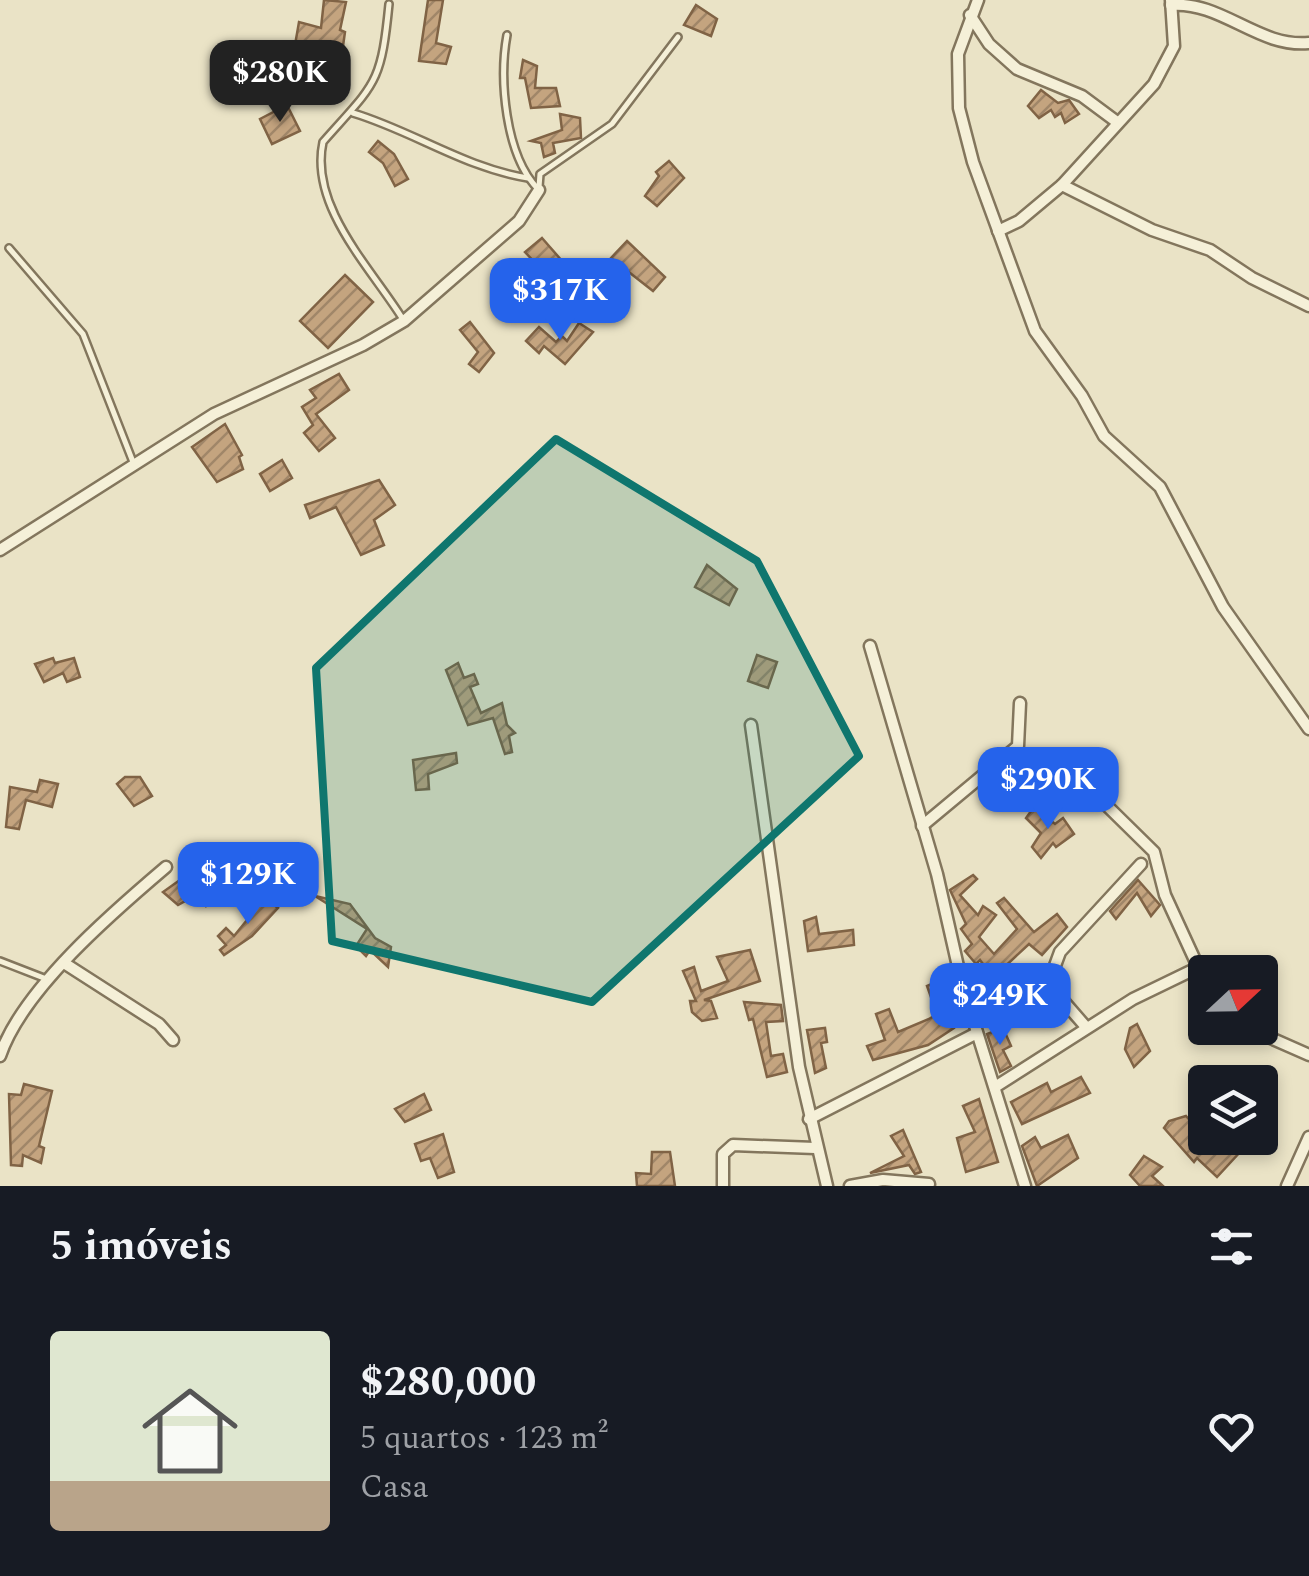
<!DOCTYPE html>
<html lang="pt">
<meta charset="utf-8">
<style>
body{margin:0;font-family:Spectral,serif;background:#20242c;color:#f1f3f6;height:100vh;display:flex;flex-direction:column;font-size:38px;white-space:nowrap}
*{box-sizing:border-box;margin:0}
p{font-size:32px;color:#9ea1a6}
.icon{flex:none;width:55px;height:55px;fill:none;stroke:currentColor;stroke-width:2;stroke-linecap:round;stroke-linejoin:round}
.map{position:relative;height:1186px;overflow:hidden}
.details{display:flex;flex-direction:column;background:#171b24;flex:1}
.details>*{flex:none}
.needle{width:65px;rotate:68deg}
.controls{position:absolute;left:1188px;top:955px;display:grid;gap:20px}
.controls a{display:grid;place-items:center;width:90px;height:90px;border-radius:10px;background:#171b24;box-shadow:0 5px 15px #0003;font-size:50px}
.price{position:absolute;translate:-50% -85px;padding:0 22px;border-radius:20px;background:#2563eb;color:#fff;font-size:32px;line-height:65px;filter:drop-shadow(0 2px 5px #0008)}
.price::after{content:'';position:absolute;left:50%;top:60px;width:30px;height:22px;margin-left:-15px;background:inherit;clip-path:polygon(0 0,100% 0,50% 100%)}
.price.selected{background:#222;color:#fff}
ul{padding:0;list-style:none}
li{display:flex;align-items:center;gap:30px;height:250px;padding:0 50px}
li span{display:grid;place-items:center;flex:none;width:280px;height:200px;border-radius:10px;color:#555}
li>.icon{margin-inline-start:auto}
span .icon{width:120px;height:120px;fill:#fffc;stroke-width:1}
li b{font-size:42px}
h2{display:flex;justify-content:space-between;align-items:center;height:120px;padding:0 50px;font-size:42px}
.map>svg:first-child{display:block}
.building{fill:url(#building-hatch);stroke:#806345;stroke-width:2.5}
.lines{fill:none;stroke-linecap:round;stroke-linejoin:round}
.service-casing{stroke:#83765d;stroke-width:10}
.minor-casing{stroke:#83765d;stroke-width:15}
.service{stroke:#f5f0d8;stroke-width:5}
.minor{stroke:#f5f0d8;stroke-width:10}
.marked{fill:#0f766e;fill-opacity:0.2;stroke:#0f766e;stroke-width:8;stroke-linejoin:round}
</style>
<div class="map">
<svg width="1309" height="1186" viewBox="0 0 1309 1186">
<defs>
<pattern id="building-hatch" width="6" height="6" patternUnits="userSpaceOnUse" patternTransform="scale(2.5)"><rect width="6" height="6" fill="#c4a47f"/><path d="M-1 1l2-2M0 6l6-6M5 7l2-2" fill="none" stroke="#a08668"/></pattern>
</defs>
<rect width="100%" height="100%" fill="#eae3c6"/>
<g class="building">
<path d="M324 0 346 2 340 30 345 32 342 53 318 44 295 45 299 22 321 28Z"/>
<path d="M428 0H443L436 43 451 47 446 64 419 61Z"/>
<path d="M696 5 717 19 711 36 684 25Z"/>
<path d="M523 60 537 66 535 88H556L560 106 531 108 525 78H520Z"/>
<path d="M1041 90 1058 103 1069 100 1079 114 1065 123 1061 113 1055 117 1051 110 1039 118 1028 106Z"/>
<path d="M287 105 300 131 272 144 260 119Z"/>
<path d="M560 114 580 118 581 138 553 143 555 153 544 157 541 143 531 141 562 130Z"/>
<path d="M378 141 394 154 408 179 395 186 383 163 369 152Z"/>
<path d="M669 161 684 178 657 206 645 196 659 176 656 172Z"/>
<path d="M542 238 563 262 557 271 542 262 538 266 525 252Z"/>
<path d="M627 241 665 277 653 291 611 258Z"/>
<path d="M345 275 373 302 328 348 300 321Z"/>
<path d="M470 322 494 353 479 372 469 364 478 352 460 330Z"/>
<path d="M579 323 593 332 565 364 544 346 539 353 526 341 539 327 556 342 562 336 567 341Z"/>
<path d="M339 374 349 390 316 414 335 438 319 451 304 433 313 425 302 407 316 398 310 390Z"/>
<path d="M225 424 242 455 239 457 243 469 217 482 192 447Z"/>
<path d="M282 460 292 478 270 491 260 474Z"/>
<path d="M379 480 395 505 374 520 384 545 361 555 336 507 310 518 305 505Z"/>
<path d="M707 565 737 589 729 605 695 587Z"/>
<path d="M757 655 777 662 768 688 748 681Z"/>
<path d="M53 658 55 663 74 658 80 677 67 682 63 673 44 682 35 664Z"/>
<path d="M458 663 464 678 474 674 478 684 470 687 481 713 502 703 507 725 515 733 509 736 512 752 505 754 493 718 468 725 446 670Z"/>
<path d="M456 753 457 763 428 774 429 789 416 790 413 760Z"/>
<path d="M125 777H140L152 796 134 806 117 784Z"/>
<path d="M40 780 58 784 52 807 26 800 19 829 6 827 10 787 37 792Z"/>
<path d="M1034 807 1055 824 1063 818 1074 834 1056 847 1053 843 1041 858 1032 847 1041 833 1026 818Z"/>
<path d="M194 870 208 888 214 885 223 897 206 906 198 894 178 905 163 892Z"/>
<path d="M973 875 977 879 960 895 978 915 983 906 996 915 979 937 994 954 1017 929 997 903 1004 898 1034 932 1057 914 1067 927 1042 955 1029 944 1000 971 1036 976 1035 984 993 978 980 960 976 964 965 951 972 944 961 929 966 924 950 890Z"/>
<path d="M1138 880 1160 905 1151 916 1137 893 1116 919 1110 911Z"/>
<path d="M315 896 350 904 375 938 391 947 388 967 370 950 366 956 356 946 367 929Z"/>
<path d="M265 898 278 908 252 936 224 955 220 950 226 945 218 936 226 928 234 936Z"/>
<path d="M816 917 819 934 853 930 854 945 808 951 804 921Z"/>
<path d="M750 950 760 981 704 1000 711 1001 717 1018 702 1021 692 1012 690 1001H696L683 971 694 967 701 991 728 981 717 957Z"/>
<path d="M939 981 954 1028 928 1045 873 1060 867 1046 885 1040 876 1014 889 1009 898 1032 929 1019 937 1014 927 986Z"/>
<path d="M744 1002 781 1005 783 1021 766 1022 771 1056 783 1054 787 1072 767 1077 753 1019 749 1020Z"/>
<path d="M1137 1024 1150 1051 1134 1067 1125 1049 1130 1028Z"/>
<path d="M825 1028 827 1042 821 1043 826 1068 815 1073 807 1030Z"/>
<path d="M1003 1028 1011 1046 1003 1050 1011 1066 1000 1072 987 1034Z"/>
<path d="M1081 1077 1090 1093 1022 1124 1011 1102 1047 1083 1051 1092Z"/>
<path d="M24 1084 52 1091 39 1146 44 1148 41 1163 23 1155 22 1166 11 1165 9 1094 21 1095Z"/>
<path d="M424 1094 431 1110 405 1122 395 1109Z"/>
<path d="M979 1099 998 1162 966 1172 957 1138 975 1132 963 1106Z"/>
<path d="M1186 1116 1218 1151 1233 1138H1253L1217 1177 1197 1158 1194 1162 1164 1128 1169 1121Z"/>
<path d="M903 1130 921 1172 915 1174 909 1165 870 1173 904 1156 891 1136Z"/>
<path d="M443 1134 454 1172 438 1178 430 1158 421 1161 415 1144Z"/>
<path d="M1068 1135 1078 1158 1037 1186 1022 1146 1035 1137 1041 1148Z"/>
<path d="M652 1152H670L675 1186H637L636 1173 651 1174Z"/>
<path d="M1144 1156 1162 1167 1152 1176 1163 1186H1140L1130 1175Z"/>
</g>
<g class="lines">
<g class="service-casing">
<g id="service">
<path d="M389 4C381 86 375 83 323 142 309 207 372 269 404 321"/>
<path d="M507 35C499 79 505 155 538 189"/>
<path d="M353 113C413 131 465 168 528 178"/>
<path d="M539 187 540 174 612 124 678 37"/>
<path d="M9 248 83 334 133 462"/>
<path d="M0 961 49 980"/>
</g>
</g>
<g class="minor-casing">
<g id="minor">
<path d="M978 0 958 54 959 108 973 162 1035 331 1082 396 1104 436 1160 487 1223 607 1309 729"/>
<path d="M1171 5C1222 1 1258 48 1309 43"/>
<path d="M970 15 989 44 1017 69 1082 96 1117 122"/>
<path d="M1062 185 1154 84 1174 46 1171 0"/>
<path d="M998 231 1019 221 1062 185 1152 230 1210 250 1252 278 1309 306"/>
<path d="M0 550 214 414 363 345 404 321 519 221 539 190"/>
<path d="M870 646 937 874 962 984 1025 1186"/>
<path d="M751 725 799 1067 827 1186"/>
<path d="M1096 795 1154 852 1165 895 1205 982"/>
<path d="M922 826 1018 746 1020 703"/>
<path d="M64 963 159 1024 173 1040"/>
<path d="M962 984 1059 996 1086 1027"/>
<path d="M1045 993 1060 952 1141 864"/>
<path d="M1248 1028 1309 1055"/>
<path d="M0 1056C22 990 113 912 166 867"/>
<path d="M995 1087 1133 999 1197 968"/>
<path d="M809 1119 977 1033"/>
<path d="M723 1186V1154L733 1145 815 1148"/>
<path d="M850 1186 883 1180 929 1184"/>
<path d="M1287 1186 1309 1137"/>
</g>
</g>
<use href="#service" class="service"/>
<use href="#minor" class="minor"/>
</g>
<path class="marked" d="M556 439 757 561 859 756 592 1002 332 941 316 668Z"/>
</svg>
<div class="controls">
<a><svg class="needle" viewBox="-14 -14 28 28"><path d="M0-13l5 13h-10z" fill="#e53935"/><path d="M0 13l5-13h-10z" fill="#9ea1a6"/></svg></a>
<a><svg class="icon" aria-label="layers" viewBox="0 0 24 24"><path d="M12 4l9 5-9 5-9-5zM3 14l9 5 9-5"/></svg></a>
</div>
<b class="price selected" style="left:280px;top:125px">$280K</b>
<b class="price" style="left:560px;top:343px">$317K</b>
<b class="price" style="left:1048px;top:832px">$290K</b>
<b class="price" style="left:248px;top:927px">$129K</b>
<b class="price" style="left:1000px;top:1048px">$249K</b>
</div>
<section class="details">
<h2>5 imóveis<svg class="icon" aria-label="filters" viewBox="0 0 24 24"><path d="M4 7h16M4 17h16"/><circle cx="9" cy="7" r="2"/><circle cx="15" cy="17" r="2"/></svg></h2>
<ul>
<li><span style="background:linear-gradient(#dfe7d0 75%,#b9a48a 0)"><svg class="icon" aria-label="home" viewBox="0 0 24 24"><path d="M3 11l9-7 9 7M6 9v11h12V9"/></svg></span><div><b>$280,000</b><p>5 quartos · 123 m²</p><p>Casa</p></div><svg class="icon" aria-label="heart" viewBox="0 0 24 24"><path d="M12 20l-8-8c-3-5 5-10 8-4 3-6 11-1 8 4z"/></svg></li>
</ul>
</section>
